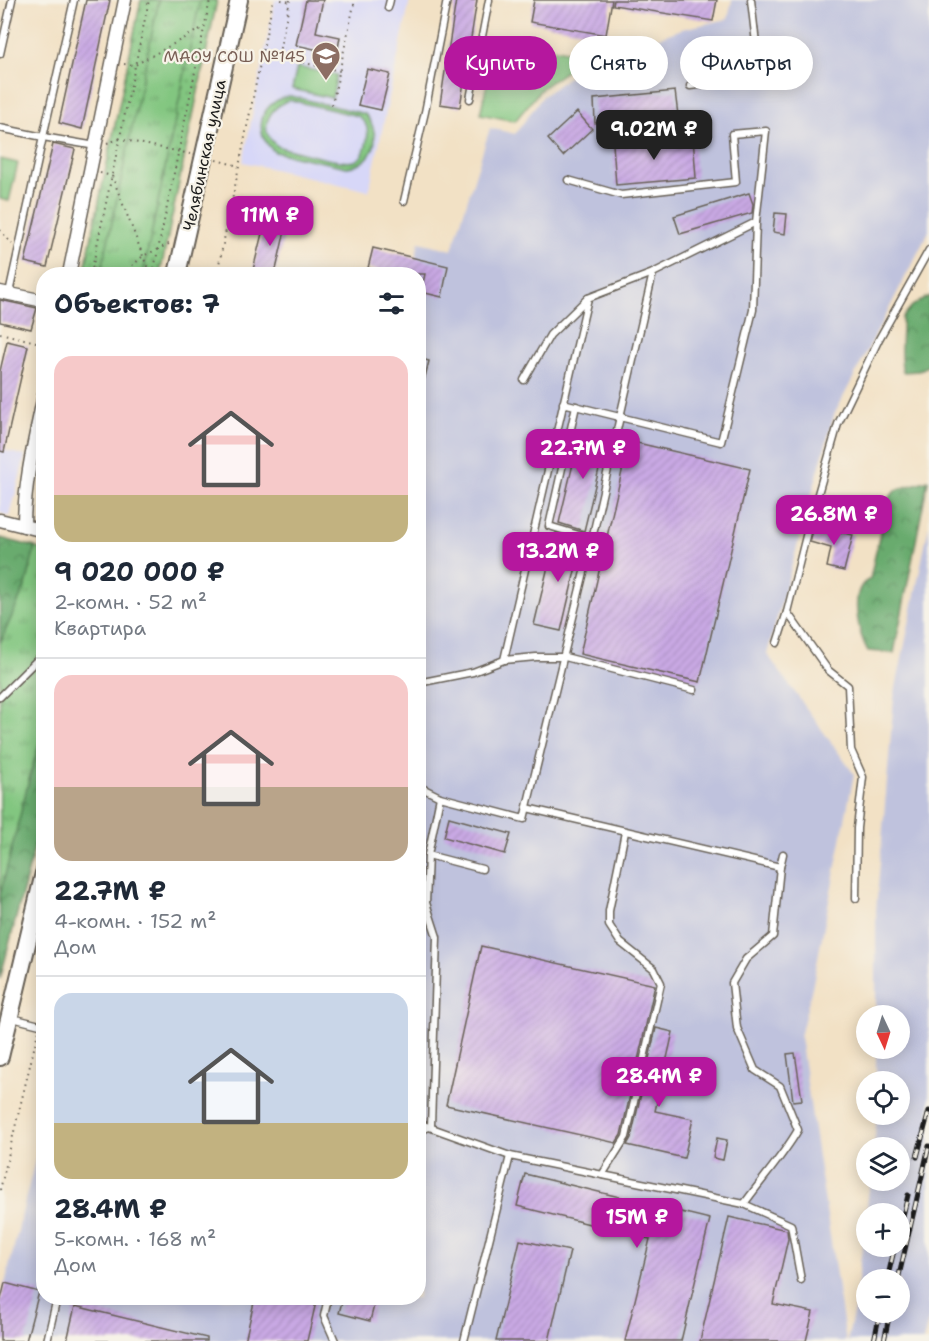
<!DOCTYPE html>
<html lang="ru">
<meta charset="utf-8">
<style>
body{margin:0;font-family:"Shantell Sans",sans-serif;background:#f6f6f7;color:#1f2937;height:100vh;display:flex;flex-direction:column;font-size:22px;white-space:nowrap}
*{box-sizing:border-box;margin:0}
p{font-size:20px;color:#747a83}
.icon{flex:none;width:33px;height:33px;fill:none;stroke:currentColor;stroke-width:2;stroke-linecap:round;stroke-linejoin:round}
.map{position:relative;flex:1;overflow:hidden}
.drawer{position:absolute;left:36px;top:267px;width:390px;height:1038px;display:flex;flex-direction:column;background:#fff;border-radius:24px;box-shadow:0 3px 15px #0003}
.drawer>*{flex:none}
.top-card{position:absolute;left:444px;top:36px;width:394px;height:54px;display:flex;gap:12px}
.needle{width:39px;rotate:176deg}
.tools{position:absolute;left:856px;top:1005px;display:grid;gap:12px}
.tools a{display:grid;place-items:center;width:54px;height:54px;border-radius:50%;background:#fff;box-shadow:0 3px 15px #0003;font-size:30px}
.price{position:absolute;translate:-50% -51px;padding:0 14px;border-radius:12px;background:#b5179e;color:#fff;font-size:20px;line-height:39px;filter:drop-shadow(0 2px 3px #0008)}
.price::after{content:'';position:absolute;left:50%;top:36px;width:18px;height:14px;margin-left:-9px;background:inherit;clip-path:polygon(0 0,100% 0,50% 100%)}
.price.active{background:#222;color:#fff}
ul{padding:0;list-style:none}
li{display:grid;align-content:center;gap:12px;height:318px;padding:0 18px}
li+li{border-top:2px solid #e0e1e3}
li span{display:grid;place-items:center;height:186px;border-radius:18px;color:#555}
li>.icon{margin-inline-start:auto}
span .icon{width:108px;height:108px;fill:#fffc;stroke-width:1}
li b{font-size:26px}
h2{display:flex;justify-content:space-between;align-items:center;height:72px;padding:0 18px;font-size:26px}
.pill{padding:0 21px;border-radius:27px;background:#fff;box-shadow:0 3px 15px #0003;font-size:21px;line-height:54px}
.pill.active{background:#b5179e;color:#fff}
.map>svg:first-child{display:block}
.built{fill:#d7d7f8}
.industrial{fill:#bfc2dd;fill-rule:evenodd}
.grass{fill:url(#grass-tufts);stroke:#4f714e;stroke-width:1.5}
.forest{fill:url(#forest-crowns);stroke:#426445;stroke-width:1.5}
.park{fill:url(#park-dots);stroke:#4f714e;stroke-width:1.5}
.pitch{fill:#82c680;stroke:#4f714e;stroke-width:1.5;fill-rule:evenodd}
.building{fill:url(#building-hatch)}
.lines{fill:none;stroke-linecap:round;stroke-linejoin:round}
.lane-casing{stroke:#676157;stroke-width:9}
.street-casing{stroke:#676157;stroke-width:15}
.secondary-casing{stroke:#676157;stroke-width:20}
.path{stroke:#676157;stroke-width:2;stroke-dasharray:1.5 4.5;stroke-linecap:butt}
.lane{stroke:#fff;stroke-width:6}
.street{stroke:#fff;stroke-width:12}
.secondary{stroke:#fff;stroke-width:16}
.rail-casing{stroke:#1c1c1c;stroke-width:5}
.rail{stroke:#f7f3e8;stroke-width:3;stroke-dasharray:9;stroke-linecap:butt}
.labels{text-anchor:middle;stroke-width:4.5;stroke-linejoin:round;paint-order:stroke}
.education-label{font-size:16px;fill:#785e54;stroke:#f7f3e8;text-anchor:end}
.street-label{font-size:16px;fill:#1c1c1c;stroke:#f7f3e8}
</style>
<div class="map">
<svg width="929" height="1341" viewBox="0 0 929 1341">
<defs>
<pattern id="grass-tufts" width="24" height="20" patternUnits="userSpaceOnUse" patternTransform="scale(1.5)"><rect width="24" height="20" fill="#82c680"/><path d="M3 7l-1-3M5 7V3M7 7l1-3M15 17l-1-3M17 17v-4M19 17l1-3" fill="none" stroke="#6aa068"/></pattern>
<pattern id="forest-crowns" width="20" height="18" patternUnits="userSpaceOnUse" patternTransform="scale(1.5)"><rect width="20" height="18" fill="#69ab6e"/><path d="M2 6a3 3 0 1 1 6 0M12 15a3 3 0 1 1 6 0" fill="none" stroke="#568a5a"/></pattern>
<pattern id="park-dots" width="8" height="8" patternUnits="userSpaceOnUse" patternTransform="scale(1.5)"><rect width="8" height="8" fill="#82c680"/><path d="M2 2h.1M6 6h.1" fill="none" stroke="#6aa068" stroke-width="1.8" stroke-linecap="round"/></pattern>
<pattern id="building-hatch" width="6" height="6" patternUnits="userSpaceOnUse" patternTransform="scale(1.5)"><rect width="6" height="6" fill="#c9a9e4"/><path d="M-1 1l2-2M0 6l6-6M5 7l2-2" fill="none" stroke="#ac91c3"/></pattern>
</defs>
<rect width="100%" height="100%" fill="#f7f3e8"/>
<filter id="ink" filterUnits="userSpaceOnUse"><feTurbulence type="fractalNoise" baseFrequency=".0167" numOctaves="2"/><feDisplacementMap in="SourceGraphic" scale="12" xChannelSelector="R" yChannelSelector="G"/><feConvolveMatrix kernelMatrix="1 2 1 2 8 2 1 2 1" color-interpolation-filters="sRGB"/></filter>
<filter id="wash" filterUnits="userSpaceOnUse"><feTurbulence type="fractalNoise" baseFrequency=".008" numOctaves="4" result="noise"/><feDisplacementMap in="SourceGraphic" scale="24" xChannelSelector="R" yChannelSelector="G"/><feGaussianBlur stdDeviation="1.35" result="paint"/><feColorMatrix in="noise" values="0 0 0 0 0 0 0 0 0 0 0 0 0 0 0 0 0 1.4 0 .05"/><feComposite in="paint" operator="in"/></filter>
<g filter="url(#wash)">
<rect width="100%" height="100%" fill="#f2e1c5"/>
<g class="built">
<path d="M275 0H410L369 191 243 162Z"/>
<path d="M0 449 25 456 10 516 0 513Z"/>
</g>
<g class="industrial">
<path d="M732 0H929V231L834 415 767 654 854 774 813 983 800 1037 846 1341H0V1304L43 1128 44 1298H418V274H412L419 242 452 250 490 128 515 134 543 96 586 64 682 29 728 19Z"/>
<path d="M929 525V1318L923 1341H847L855 1305 870 1181 900 1180V1148L874 1147 877 1115 900 1114V1082L876 1081V1049L900 1048V1016L876 1015V910L894 698ZM867 1214H900V1246H867ZM867 1280H900V1312H867Z"/>
</g>
<g class="grass">
<path d="M141 0H217L160 274H84Z"/>
<path d="M0 538 35 547 44 552 43 814 0 979Z"/>
</g>
<g class="forest">
<path d="M929 296V365L919 371 903 372C898 354 903 337 902 318L912 306Z"/>
<path d="M928 480 894 653 868 651C859 636 851 600 862 585 864 582 867 581 870 579L887 500 896 490Z"/>
<path d="M0 538 35 547 27 582 0 643Z"/>
<path d="M43 731V814L0 979V895L31 772Z"/>
</g>
<g class="park">
<path d="M141 0H159L101 274H84Z"/>
<path d="M200 0H217L160 274H143Z"/>
</g>
<g class="pitch">
<path d="M497 40 580 53 577 63 542 88 515 121 480 114Z"/>
<path d="M297 67 337 75 332 98 292 89Z"/>
<path d="M291 96 365 114C383 135 376 164 347 167L275 152C251 133 260 100 291 96ZM290 100 358 116C367 123 369 129 367 140 366 148 364 156 357 160 345 167 294 150 279 147 256 132 268 107 290 100Z"/>
<path d="M0 159 18 163 9 201 0 199Z"/>
</g>
<g id="blocks">
<g class="building">
<path d="M86 0H110L82 129 59 123Z"/>
<path d="M306 0H323L316 32 340 37 337 54 296 45Z"/>
<path d="M456 0H477L460 107 440 104Z"/>
<path d="M534 0H612L606 35 530 22Z"/>
<path d="M614 0H717L713 21 613 5Z"/>
<path d="M367 69 390 74 381 110 358 105Z"/>
<path d="M675 91 678 115 595 123 594 99Z"/>
<path d="M577 112 592 129 563 156 548 139Z"/>
<path d="M693 137 696 178 616 185 613 144Z"/>
<path d="M53 144 75 149 47 267 25 262Z"/>
<path d="M749 193 753 204 752 213 680 234 674 216Z"/>
<path d="M775 213 787 214 785 234 773 232Z"/>
<path d="M266 217 287 222 275 274H252Z"/>
<path d="M373 248 448 266 442 297 421 292 425 274H397L368 268Z"/>
<path d="M0 300 37 308 31 329 0 322Z"/>
<path d="M7 341 28 346 4 452 0 451V371Z"/>
<path d="M418 358 429 361 422 389 418 388Z"/>
<path d="M581 430 607 436 584 531 559 523Z"/>
<path d="M629 441 750 469 700 682 580 654Z"/>
<path d="M814 526 853 535 844 571 827 567 831 548 810 542Z"/>
<path d="M556 533 582 541 561 631 534 625Z"/>
<path d="M449 817 511 834 505 854 444 837Z"/>
<path d="M481 946 655 985 621 1135 616 1143 446 1105Z"/>
<path d="M656 1028 673 1032 655 1111 693 1119 684 1158 627 1145 631 1138Z"/>
<path d="M795 1053 802 1100 793 1101 787 1054Z"/>
<path d="M717 1138 727 1140 723 1160 713 1158Z"/>
<path d="M525 1174 710 1219 681 1341H625L650 1239 517 1206Z"/>
<path d="M729 1217 787 1230 788 1239 773 1304 813 1312 806 1341H700Z"/>
<path d="M520 1240 570 1251 549 1341H496Z"/>
<path d="M5 1283 39 1292 26 1341H0V1303Z"/>
<path d="M255 1298H317L307 1341H245Z"/>
<path d="M343 1298H376L370 1321 339 1313Z"/>
<path d="M75 1306 207 1338V1341H67Z"/>
</g>
</g>
</g>
<g filter="url(#ink)">
<use href="#blocks" fill-opacity="0" stroke="#676157" stroke-width="1.5"/>
<g class="lines">
<g class="lane-casing">
<g id="lane">
<path d="M388 8 390 0"/>
<path d="M0 54 12 0"/>
<path d="M690 86 760 78 751 0"/>
<path d="M470 99 489 0"/>
<path d="M0 128 43 137 74 0"/>
<path d="M404 201 425 112 447 0"/>
<path d="M9 293 43 137 96 146"/>
<path d="M524 380 550 335 588 298 653 273"/>
<path d="M563 403 721 442 753 310 756 222"/>
<path d="M576 406 549 526 592 539"/>
<path d="M787 612 807 532 838 424 879 339 929 250"/>
<path d="M777 643 787 612 828 670 848 686 851 750 863 777 857 828 856 898"/>
<path d="M504 660 588 298"/>
<path d="M418 683 473 672 504 660 536 657H565L694 690"/>
<path d="M0 697 44 653"/>
<path d="M418 786 440 797 524 819 592 539 653 273 756 222 766 131 732 134 736 182 621 195 568 180"/>
<path d="M527 808 780 867 783 854"/>
<path d="M428 855 482 869"/>
<path d="M12 1018 44 1026"/>
<path d="M418 1123 510 1156 744 1204 791 1225 801 1280"/>
<path d="M418 1132 431 1126 437 937 426 903 428 855 440 797"/>
<path d="M602 1175 626 1137 661 983 654 969 620 942 609 925V911L625 832"/>
<path d="M744 1204C762 1179 783 1156 798 1130L780 1086 755 1070 737 1028 732 983 746 959 773 936 780 867"/>
<path d="M328 1298 324 1316 335 1341"/>
<path d="M47 1341 57 1298"/>
<path d="M464 1341 510 1156"/>
</g>
</g>
<g class="street-casing">
<g id="street">
<path d="M69 274 125 0"/>
<path d="M0 292 44 301"/>
<path d="M0 520 44 531"/>
<path d="M24 526C24 482 35 439 44 395"/>
</g>
</g>
<g class="secondary-casing">
<g id="secondary">
<path d="M177 274 239 0"/>
<path d="M0 1057 44 873"/>
</g>
</g>
<g class="path">
<path d="M281 0 290 2"/>
<path d="M290 0 278 57 340 71"/>
<path d="M124 64 135 65 204 27"/>
<path d="M332 105 355 0"/>
<path d="M107 143 120 139 190 154"/>
<path d="M216 160 239 166"/>
<path d="M100 173 112 176"/>
<path d="M112 176 150 274"/>
<path d="M0 230 12 244"/>
<path d="M91 274 149 0"/>
<path d="M123 274 143 256 171 243"/>
<path d="M153 274 210 0"/>
<path d="M217 274 273 0"/>
<path d="M0 333 44 344"/>
<path d="M40 518 44 500"/>
<path d="M41 1018 44 1009"/>
<path d="M0 1190 38 1032"/>
</g>
<use href="#lane" class="lane"/>
<use href="#street" class="street"/>
<use href="#secondary" class="secondary"/>
<g class="rail-casing">
<g id="rail">
<path d="M917 1157 929 1111"/>
<path d="M900 1228 908 1195"/>
<path d="M887 1280 895 1246"/>
<path d="M898 1280 929 1146"/>
<path d="M874 1341 880 1312"/>
<path d="M884 1341 890 1312"/>
</g>
</g>
<use href="#rail" class="rail"/>
</g>
</g>
<defs>
<g id="school-pin" transform="scale(1.5)"><path d="M0 17L-7.5 6A9.5 9.5 0 1 1 7.5 6Z" fill="#8d6e63" stroke="#f7f3e8"/><path d="M0-5L7-2L0 1L-7-2ZM-4 1L0 2.5L4 1V4Q0 6-4 4Z" fill="#fff"/></g>
</defs>
<g fill-rule="evenodd">
<use href="#school-pin" x="326" y="56"/>
</g>
<g class="labels">
<g class="education-label">
<text x="305" y="62">МАОУ СОШ №145</text>
</g>
<g class="street-label">
<text transform="translate(204 155) rotate(-78)" y="6">Челябинская улица</text>
</g>
</g>
</svg>
<div class="tools">
<a><svg class="needle" viewBox="-14 -14 28 28"><path d="M0-13l5 13h-10z" fill="#e53935"/><path d="M0 13l5-13h-10z" fill="#747a83"/></svg></a>
<a><svg class="icon" aria-label="locate" viewBox="0 0 24 24"><circle cx="12" cy="12" r="6"/><path d="M12 2v4M12 18v4M2 12h4M18 12h4"/></svg></a>
<a><svg class="icon" aria-label="layers" viewBox="0 0 24 24"><path d="M12 4l9 5-9 5-9-5zM3 14l9 5 9-5"/></svg></a>
<a>+</a>
<a>−</a>
</div>
<b class="price active" style="left:654px;top:161px">9.02M ₽</b>
<b class="price" style="left:270px;top:247px">11M ₽</b>
<b class="price" style="left:583px;top:480px">22.7M ₽</b>
<b class="price" style="left:834px;top:546px">26.8M ₽</b>
<b class="price" style="left:558px;top:583px">13.2M ₽</b>
<b class="price" style="left:659px;top:1108px">28.4M ₽</b>
<b class="price" style="left:637px;top:1249px">15M ₽</b>
<div class="top-card">
<a class="pill active">Купить</a>
<a class="pill">Снять</a>
<a class="pill">Фильтры</a>
</div>
<section class="drawer">
<h2>Объектов: 7<svg class="icon" aria-label="filters" viewBox="0 0 24 24"><path d="M4 7h16M4 17h16"/><circle cx="9" cy="7" r="2"/><circle cx="15" cy="17" r="2"/></svg></h2>
<ul>
<li><span style="background:linear-gradient(#f6c9c9 75%,#c2b280 0)"><svg class="icon" aria-label="home" viewBox="0 0 24 24"><path d="M3 11l9-7 9 7M6 9v11h12V9"/></svg></span><div><b>9 020 000 ₽</b><p>2-комн. · 52 m²</p><p>Квартира</p></div></li>
<li><span style="background:linear-gradient(#f6c9c9 60%,#b9a48a 0)"><svg class="icon" aria-label="home" viewBox="0 0 24 24"><path d="M3 11l9-7 9 7M6 9v11h12V9"/></svg></span><div><b>22.7M ₽</b><p>4-комн. · 152 m²</p><p>Дом</p></div></li>
<li><span style="background:linear-gradient(#c9d6e8 70%,#c2b280 0)"><svg class="icon" aria-label="home" viewBox="0 0 24 24"><path d="M3 11l9-7 9 7M6 9v11h12V9"/></svg></span><div><b>28.4M ₽</b><p>5-комн. · 168 m²</p><p>Дом</p></div></li>
</ul>
</section>
</div>
